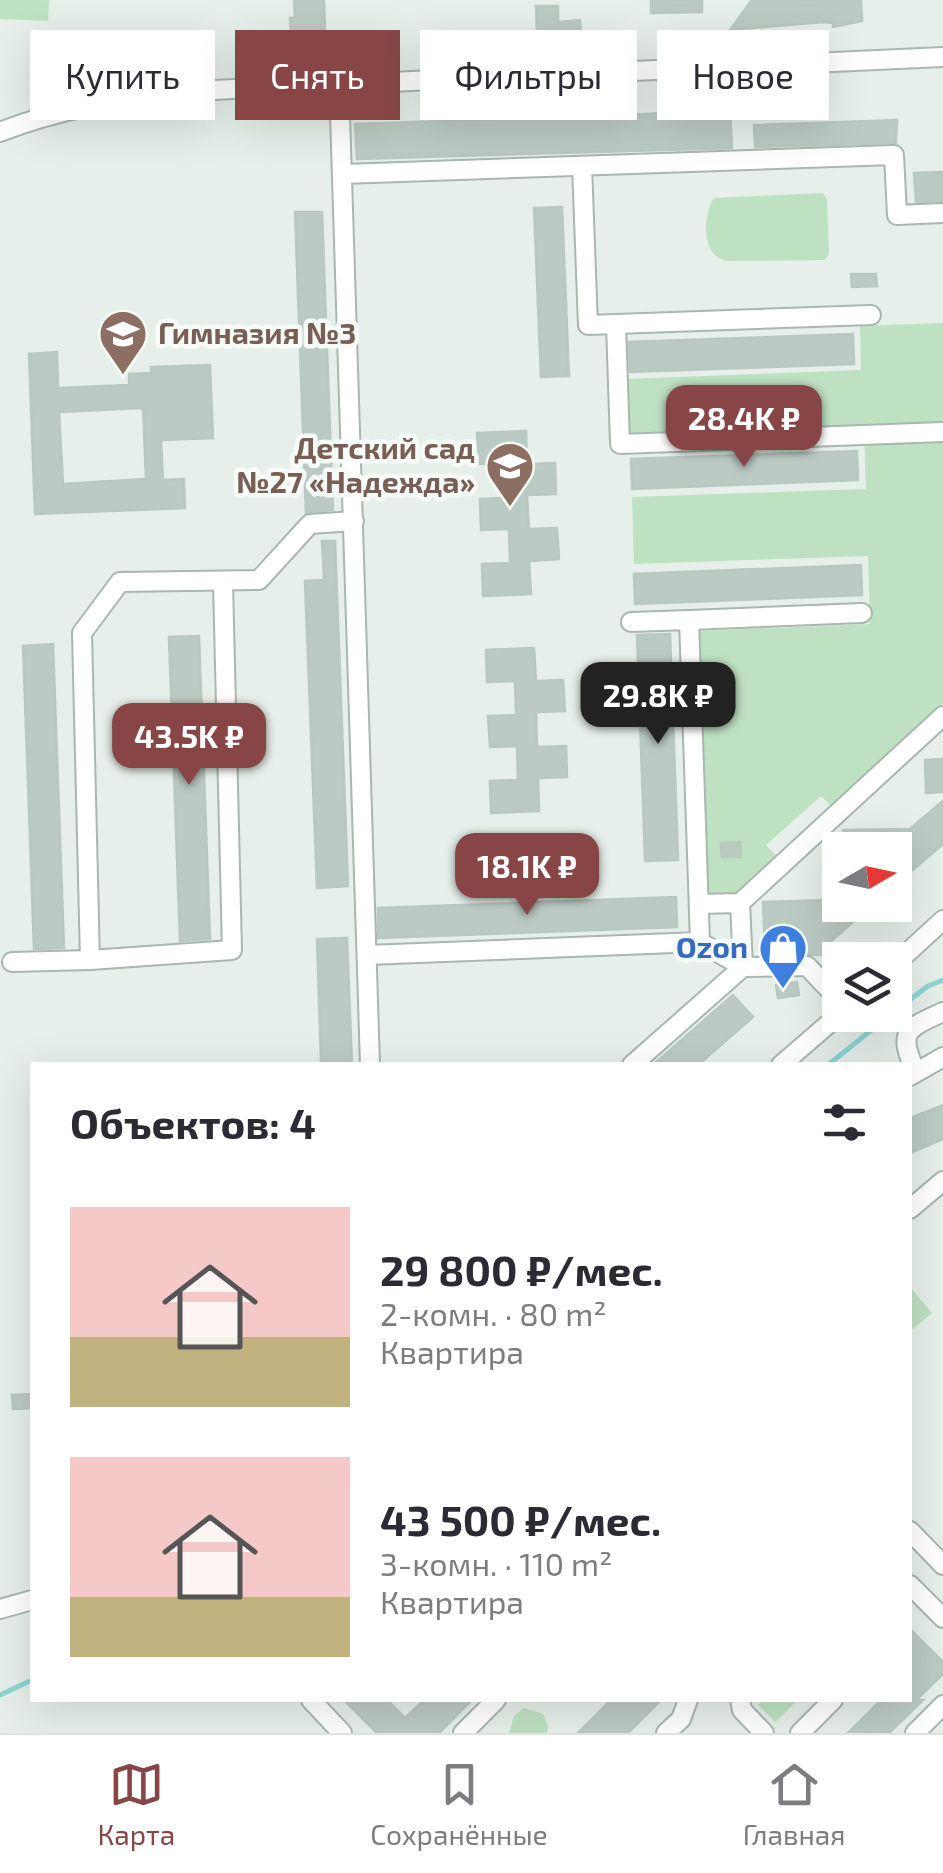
<!DOCTYPE html>
<html lang="ru">
<meta charset="utf-8">
<style>
body{margin:0;font-family:"Exo 2",sans-serif;background:#f2f2f3;color:#2b2b33;height:100vh;display:flex;flex-direction:column;font-size:38px;white-space:nowrap}
*{box-sizing:border-box;margin:0}
p{font-size:32px;color:#7c7c81}
.icon{flex:none;width:55px;height:55px;fill:none;stroke:currentColor;stroke-width:2;stroke-linecap:round;stroke-linejoin:round}
.map{position:relative;flex:1;overflow:hidden}
.side{position:absolute;left:30px;top:1062px;width:882px;height:640px;display:flex;flex-direction:column;background:#fff;border-radius:0px;box-shadow:0 10px 40px #0002}
.side>*{flex:none}
.banner{position:absolute;left:30px;top:30px;width:885px;height:90px;display:flex;gap:20px}
.needle{width:65px;rotate:81deg}
.tools{position:absolute;left:822px;top:832px;display:grid;gap:20px}
.tools a{display:grid;place-items:center;width:90px;height:90px;border-radius:0px;background:#fff;box-shadow:0 10px 40px #0002;font-size:50px}
.price{position:absolute;translate:-50% -85px;padding:0 22px;border-radius:20px;background:#874645;color:#fff;font-size:32px;line-height:65px;filter:drop-shadow(0 2px 5px #0008)}
.price::after{content:'';position:absolute;left:50%;top:60px;width:30px;height:22px;margin-left:-15px;background:inherit;clip-path:polygon(0 0,100% 0,50% 100%)}
.price.on{background:#222;color:#fff}
ul{padding:0;list-style:none}
li{display:flex;align-items:center;gap:30px;height:250px;padding:0 40px}
li span{display:grid;place-items:center;flex:none;width:280px;height:200px;border-radius:0px;color:#555}
li>.icon{margin-inline-start:auto}
span .icon{width:120px;height:120px;fill:#fffc;stroke-width:1}
li b{font-size:42px}
h2{display:flex;justify-content:space-between;align-items:center;height:120px;padding:0 40px;font-size:42px}
.chip{padding:0 35px;border-radius:0px;background:#fff;box-shadow:0 10px 40px #0002;font-size:35px;line-height:90px}
.chip.on{background:#874645;color:#fff}
.tabs{display:flex;justify-content:space-around;align-items:center;height:140px;border-top:2px solid #e1e1e2;background:#fff;font-size:28px;color:#7c7c81}
.tabs a{display:grid;justify-items:center;gap:5px}
.tabs .on{color:#874645}
.map>svg:first-child{display:block}
.green{fill:#bee1c2}
.lines{fill:none;stroke-linecap:round;stroke-linejoin:round}
.stream{stroke:#8dd5d4;stroke-width:5}
.building{fill:#bbcac2;stroke:#b8c9bf;stroke-width:2.5;fill-rule:evenodd}
.minor-casing{stroke:#a8b8af;stroke-width:22}
.minor{stroke:#fff;stroke-width:18}
.labels{text-anchor:middle;stroke-width:9;stroke-linejoin:round;paint-order:stroke}
.education-label{font-size:30px;font-weight:bold;fill:#785e54;stroke:#f7fbf8;text-anchor:start}
.shop-label{font-size:30px;font-weight:bold;fill:#366cbe;stroke:#f7fbf8;text-anchor:end}
</style>
<div class="map">
<svg width="943" height="1733" viewBox="0 0 943 1733">
<rect width="100%" height="100%" fill="#e6efe9"/>
<g class="green">
<path d="M0 0H49L48 21 0 19Z"/>
<path d="M823 193 827 199 829 254 825 260 728 261C701 258 702 216 714 198Z"/>
<path d="M943 323V703L830 805 821 796 766 845 776 856 734 895 708 896 698 631 870 624 868 556 634 564 632 497 866 489 864 426 628 434 626 379 861 370 860 326Z"/>
<path d="M910 1287 932 1313 910 1331Z"/>
<path d="M763 1700H798L775 1722 758 1705Z"/>
<path d="M524 1708 543 1714 548 1726 547 1733H509L514 1716Z"/>
</g>
<g class="lines">
<g class="stream">
<path d="M895 1011 928 986 943 980"/>
<path d="M828 1065 890 1015"/>
<path d="M0 1695 32 1680"/>
</g>
</g>
<g class="building">
<path d="M294 0H324L325 30 291 31 290 18H295Z"/>
<path d="M651 0H702V12L651 13Z"/>
<path d="M752 0H861L862 21 833 27V23L823 22 730 30Z"/>
<path d="M536 6H558V22L580 20 581 34 537 35Z"/>
<path d="M730 111 732 148 357 159 355 124Z"/>
<path d="M897 120 896 143 755 147 754 125Z"/>
<path d="M943 172V201L916 202 914 173Z"/>
<path d="M562 207 569 376 541 377 534 208Z"/>
<path d="M295 212H322L333 510 306 513Z"/>
<path d="M851 274H876L877 286 852 287Z"/>
<path d="M853 334 854 364 630 372 629 342Z"/>
<path d="M57 352 58 388 129 385V374L151 373V367L210 365 213 438 161 440 163 480 184 479 185 508 35 514 29 354ZM143 408 146 479 63 484 59 412Z"/>
<path d="M526 431 527 464 555 463 556 494 527 495 529 529 557 528 559 559 529 561 531 594 483 596 482 564 510 563 509 529 481 530 480 499 508 498 507 463 479 464 477 433Z"/>
<path d="M857 451 858 480 632 489 631 459Z"/>
<path d="M322 541H335L348 886 317 888 305 581 324 580Z"/>
<path d="M861 565 862 595 635 604 634 574Z"/>
<path d="M670 634 678 860 645 861 637 635Z"/>
<path d="M199 636 210 939 180 941 169 637Z"/>
<path d="M53 644 64 948 34 949 23 646Z"/>
<path d="M534 648 536 681 563 680 565 711 536 712 537 747 566 746 567 777 538 778 539 811 491 813 490 781 518 780 517 746 490 747 488 716 516 715 515 681 487 682 486 650Z"/>
<path d="M943 759V792L926 793 925 760Z"/>
<path d="M943 801V844L895 885V850H844L843 830 910 829Z"/>
<path d="M740 842 741 857H722L721 843Z"/>
<path d="M840 889V905H872L828 944V955L765 954 763 902 829 900Z"/>
<path d="M676 897 677 927 378 938V908Z"/>
<path d="M347 938 352 1065H321L317 939Z"/>
<path d="M797 982 799 995 778 998 776 985Z"/>
<path d="M733 995 753 1017 698 1065H653Z"/>
<path d="M943 1105V1139L910 1153V1118Z"/>
<path d="M32 1394V1408L13 1409 12 1395Z"/>
<path d="M910 1629 943 1662V1674L916 1700H923L889 1733H848L881 1700H910Z"/>
<path d="M344 1700H387L405 1718 424 1700H472L439 1733H377Z"/>
<path d="M611 1700H661L628 1733H578Z"/>
</g>
<g class="lines">
<g class="minor-casing">
<g id="minor">
<path d="M339 83 370 1065"/>
<path d="M0 132C55 110 112 101 170 92L943 57"/>
<path d="M582 166 588 325 871 315"/>
<path d="M343 174 894 155 897 215 943 213"/>
<path d="M616 324 620 444 943 432"/>
<path d="M689 620 862 613"/>
<path d="M631 622 689 620 700 942"/>
<path d="M740 903 743 967 807 966 840 1001"/>
<path d="M699 904 740 903 943 716"/>
<path d="M367 955 700 942 743 967 632 1065"/>
<path d="M90 960 82 633 120 582 259 580 310 524 354 521"/>
<path d="M12 962 90 960 232 950 223 583"/>
<path d="M895 964 943 920"/>
<path d="M781 1065 840 1014"/>
<path d="M916 1072C897 1031 906 1029 943 1012"/>
<path d="M910 1076 943 1057"/>
<path d="M910 1209 943 1181"/>
<path d="M910 1531 943 1565"/>
<path d="M910 1585 943 1618"/>
<path d="M0 1609 32 1600"/>
<path d="M311 1700 342 1733"/>
<path d="M740 1700 742 1710 764 1733"/>
<path d="M463 1733 496 1700"/>
<path d="M666 1733 681 1719 688 1700"/>
<path d="M800 1733 833 1700"/>
<path d="M915 1733 943 1705"/>
</g>
</g>
<use href="#minor" class="minor"/>
</g>
<defs>
<g id="school-pin" transform="scale(2.5)"><path d="M0 17L-7.5 6A9.5 9.5 0 1 1 7.5 6Z" fill="#8d6e63" stroke="#f7fbf8"/><path d="M0-5L7-2L0 1L-7-2ZM-4 1L0 2.5L4 1V4Q0 6-4 4Z" fill="#fff"/></g>
<g id="shop-pin" transform="scale(2.5)"><path d="M0 17L-7.5 6A9.5 9.5 0 1 1 7.5 6Z" fill="#3f7fe0" stroke="#f7fbf8"/><path d="M-5-2.5h2.3a2.7 3.5 0 0 1 5.4 0H5L5.5 6h-11ZM-1.5-2.5h3a1.5 2.3 0 0 0-3 0Z" fill="#fff"/></g>
</defs>
<g fill-rule="evenodd">
<use href="#school-pin" x="123" y="334"/>
<use href="#school-pin" x="510" y="466"/>
<use href="#shop-pin" x="783" y="948"/>
</g>
<g class="labels">
<g class="education-label">
<text x="158" y="344">Гимназия №3</text>
<text x="475" y="459" text-anchor="end">Детский сад<tspan x="475" dy="34">№27 «Надежда»</tspan></text>
</g>
<g class="shop-label">
<text x="748" y="958">Ozon</text>
</g>
</g>
</svg>
<div class="tools">
<a><svg class="needle" viewBox="-14 -14 28 28"><path d="M0-13l5 13h-10z" fill="#e53935"/><path d="M0 13l5-13h-10z" fill="#7c7c81"/></svg></a>
<a><svg class="icon" aria-label="layers" viewBox="0 0 24 24"><path d="M12 4l9 5-9 5-9-5zM3 14l9 5 9-5"/></svg></a>
</div>
<b class="price" style="left:744px;top:470px">28.4K ₽</b>
<b class="price on" style="left:658px;top:747px">29.8K ₽</b>
<b class="price" style="left:189px;top:788px">43.5K ₽</b>
<b class="price" style="left:527px;top:918px">18.1K ₽</b>
<div class="banner">
<a class="chip">Купить</a>
<a class="chip on">Снять</a>
<a class="chip">Фильтры</a>
<a class="chip">Новое</a>
</div>
<section class="side">
<h2>Объектов: 4<svg class="icon" aria-label="filters" viewBox="0 0 24 24"><path d="M4 7h16M4 17h16"/><circle cx="9" cy="7" r="2"/><circle cx="15" cy="17" r="2"/></svg></h2>
<ul>
<li><span style="background:linear-gradient(#f6c9c9 65%,#c2b280 0)"><svg class="icon" aria-label="home" viewBox="0 0 24 24"><path d="M3 11l9-7 9 7M6 9v11h12V9"/></svg></span><div><b>29 800 ₽/мес.</b><p>2-комн. · 80 m²</p><p>Квартира</p></div></li>
<li><span style="background:linear-gradient(#f6c9c9 70%,#c2b280 0)"><svg class="icon" aria-label="home" viewBox="0 0 24 24"><path d="M3 11l9-7 9 7M6 9v11h12V9"/></svg></span><div><b>43 500 ₽/мес.</b><p>3-комн. · 110 m²</p><p>Квартира</p></div></li>
</ul>
</section>
</div>
<nav class="tabs">
<a class="on"><svg class="icon" aria-label="map" viewBox="0 0 24 24"><path d="M3 6l6-2 6 2 6-2v14l-6 2-6-2-6 2zM9 4v14M15 6v14"/></svg>Карта</a>
<a><svg class="icon" aria-label="saved" viewBox="0 0 24 24"><path d="M7 4h10v16l-5-4-5 4z"/></svg>Сохранённые</a>
<a><svg class="icon" aria-label="home" viewBox="0 0 24 24"><path d="M3 11l9-7 9 7M6 9v11h12V9"/></svg>Главная</a>
</nav>
